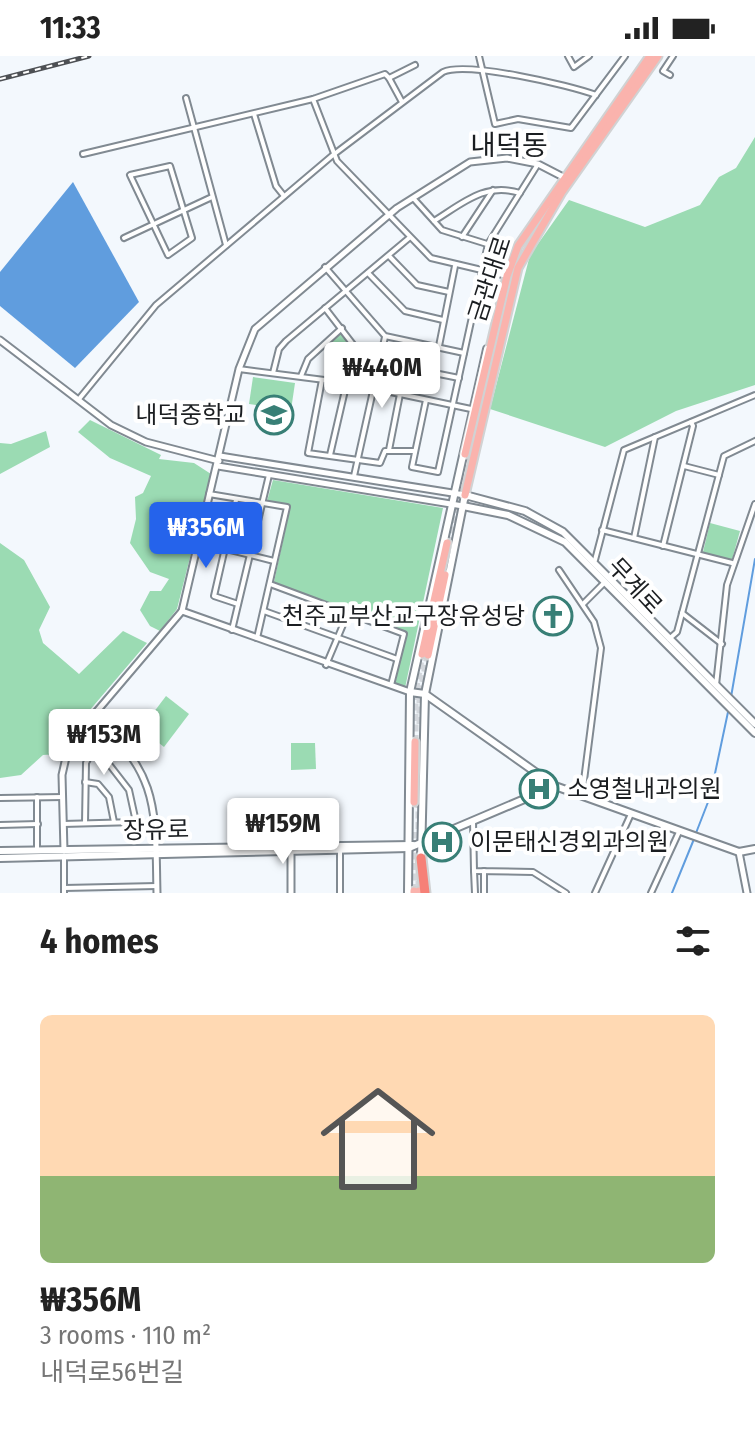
<!DOCTYPE html>
<meta charset="utf-8">
<style>
body{margin:0;font-family:"Fira Sans Condensed","Noto Sans KR",sans-serif;background:#f6f6f6;color:#222;height:100vh;display:flex;flex-direction:column;font-size:30px;white-space:nowrap}
*{box-sizing:border-box;margin:0}
p{font-size:26px;color:#767676}
.icon{flex:none;width:44px;height:44px;fill:none;stroke:currentColor;stroke-width:2;stroke-linecap:round;stroke-linejoin:round}
.map{position:relative;height:837px;overflow:hidden}
.side{display:flex;flex-direction:column;background:#fff;flex:1}
.side>*{flex:none}
.price{position:absolute;translate:-50% -68px;padding:0 18px;border-radius:8px;background:#fff;color:#222;font-size:26px;line-height:52px;filter:drop-shadow(0 2px 4px #0008)}
.price::after{content:'';position:absolute;left:50%;top:48px;width:24px;height:18px;margin-left:-12px;background:inherit;clip-path:polygon(0 0,100% 0,50% 100%)}
.price.active{background:#2563eb;color:#fff}
ul{padding:0;list-style:none}
li{display:grid;align-content:center;gap:16px;height:424px;padding:0 40px}
li span{display:grid;place-items:center;height:248px;border-radius:12px;color:#555}
li>.icon{margin-inline-start:auto}
span .icon{width:144px;height:144px;fill:#fffc;stroke-width:1}
li b{font-size:34px}
h2{display:flex;justify-content:space-between;align-items:center;height:96px;padding:0 40px;font-size:34px}
.status{display:flex;justify-content:space-between;align-items:center;height:56px;padding:0 40px;background:#fff;direction:ltr}
.status svg{height:22px;fill:currentColor}
.map>svg:first-child{display:block}
.green{fill:#9bdbb3}
.water{fill:#609dde}
.lines{fill:none;stroke-linecap:round;stroke-linejoin:round}
.stream{stroke:#609dde;stroke-width:2}
.primary-tunnel{stroke:#d3d7dc;stroke-width:7;stroke-dasharray:7 3.5;stroke-linecap:butt}
.minor-casing{stroke:#818a92;stroke-width:8}
.tertiary-casing{stroke:#818a92;stroke-width:9}
.secondary-casing{stroke:#818a92;stroke-width:10}
.primary-casing{stroke:#d1d2d3;stroke-width:11}
.motorway-casing{stroke:#d1d2d3;stroke-width:13}
.minor{stroke:#fff;stroke-width:4}
.tertiary{stroke:#fff;stroke-width:5}
.secondary{stroke:#fff;stroke-width:6}
.primary{stroke:#fab3ad;stroke-width:7}
.motorway{stroke:#f68077;stroke-width:9}
.rail-casing{stroke:#4d5054;stroke-width:5}
.rail{stroke:#fff;stroke-width:2;stroke-dasharray:6;stroke-linecap:butt}
.labels{text-anchor:middle;stroke-width:8;stroke-linejoin:round;paint-order:stroke}
.street-label{font-size:24px;fill:#1b1e21;stroke:#fff}
.poi-label{font-size:24px;fill:#1b1e21;stroke:#fff;text-anchor:end}
.quarter-label{font-size:28px;fill:#1b1e21;stroke:#fff}
</style>
<div class="status"><b>11:33</b><svg viewBox="0 0 49 12"><path d="M0 12V9h3v3zM5 12V6h3v6zM10 12V3h3v9zM15 12V0h3v12zM26 1h20v11H26zM47 4h2v5h-2z"/></svg></div>
<div class="map">
<svg width="755" height="837" viewBox="0 0 755 837">
<rect width="100%" height="100%" fill="#f3f8fd"/>
<g class="green">
<path d="M755 81V329L676 355 605 391 490 353 530 199 569 144 645 171 700 149 719 121 736 112Z"/>
<path d="M342 277 352 293 346 324 327 321 334 297 330 287Z"/>
<path d="M253 321 295 327 291 354 249 348Z"/>
<path d="M90 364 161 399 159 403 194 407 211 418 177 553 160 575 150 570 140 554 150 535H161L169 523 150 516 130 487 136 463 135 441 143 437 151 420 110 402 78 376Z"/>
<path d="M46 375 50 391 0 418V387L11 388Z"/>
<path d="M273 424 443 452 405 632 395 629 405 577 274 526 290 452 267 445Z"/>
<path d="M710 467 740 475 732 504 703 496Z"/>
<path d="M0 487 24 504 50 551 39 574 43 587 79 618 123 575 147 587 66 682 59 698 43 699 21 719 0 722Z"/>
<path d="M166 640 189 658 164 691 141 673Z"/>
<path d="M291 687H315L316 713 291 714Z"/>
</g>
<path class="water" d="M73 126 139 246 75 312 0 250V216Z"/>
<g class="lines">
<g class="stream">
<path d="M731 641 755 503"/>
<path d="M696 777 710 741 728 656"/>
<path d="M672 837 694 783"/>
</g>
<g class="primary-tunnel">
<path d="M451 488 470 399"/>
<path d="M420 668V641L428 599"/>
<path d="M415 686V636L422 598"/>
<path d="M419 745V781"/>
<path d="M419 814V835"/>
<path d="M414 835V776"/>
</g>
<g class="minor-casing">
<g id="minor">
<path d="M479 0 495 68 518 63 571 72 625 0"/>
<path d="M568 0 574 11 589 0"/>
<path d="M670 19 663 15 673 0"/>
<path d="M389 22 402 46"/>
<path d="M186 42 226 189"/>
<path d="M313 43 337 105 431 202 507 220"/>
<path d="M254 58 276 130 284 140"/>
<path d="M83 98 313 43 385 18 389 22 415 9"/>
<path d="M170 110 192 182 168 199 130 119Z"/>
<path d="M414 143 442 174 487 188"/>
<path d="M434 165C463 147 485 126 520 137"/>
<path d="M462 181 493 134"/>
<path d="M124 182 212 141"/>
<path d="M389 200 417 229 449 236"/>
<path d="M325 211 385 280 464 297"/>
<path d="M368 217 405 255 443 264"/>
<path d="M325 252 355 291 330 399"/>
<path d="M439 290 455 210"/>
<path d="M379 306 459 322"/>
<path d="M239 313 348 327 471 353"/>
<path d="M273 317 279 293 286 285 409 182"/>
<path d="M301 320 308 303 342 272"/>
<path d="M322 324 308 397 380 407 385 395H415"/>
<path d="M79 343 156 249 333 99 443 16C466 5 569 29 596 39"/>
<path d="M426 344 412 411 438 416 488 188 538 108"/>
<path d="M389 394 400 338"/>
<path d="M684 410 719 419"/>
<path d="M354 420 385 281"/>
<path d="M209 438 287 451 257 582"/>
<path d="M236 444 214 540 238 548"/>
<path d="M602 474 732 507"/>
<path d="M634 482 655 381"/>
<path d="M198 486 274 505"/>
<path d="M663 490 693 370 691 366"/>
<path d="M595 504 624 394 755 339"/>
<path d="M559 514 594 566 601 592 582 740"/>
<path d="M270 528 404 578 391 629"/>
<path d="M583 548 604 527"/>
<path d="M264 555 397 603"/>
<path d="M682 557 722 588"/>
<path d="M232 574 269 419"/>
<path d="M669 583 677 576 724 400 755 385"/>
<path d="M326 609 348 557"/>
<path d="M716 629 727 529 755 448"/>
<path d="M85 726 98 728 109 741 114 766"/>
<path d="M37 741V794"/>
<path d="M0 742 63 741"/>
<path d="M473 765 474 815 533 816 566 837"/>
<path d="M85 767 86 707 95 689"/>
<path d="M63 768 136 766 129 734 81 672"/>
<path d="M0 769 38 768"/>
<path d="M64 800V837"/>
<path d="M474 815 475 837"/>
<path d="M64 832 157 830"/>
<path d="M340 837V794"/>
<path d="M484 837V815"/>
<path d="M595 837 631 758"/>
<path d="M651 837 679 776"/>
</g>
</g>
<g class="tertiary-casing">
<g id="tertiary">
<path d="M0 284 111 369 146 386 219 405"/>
<path d="M220 400 465 439"/>
<path d="M218 410 463 450"/>
<path d="M182 555 410 636"/>
<path d="M91 660C161 716 155 756 157 837"/>
<path d="M291 794V837"/>
<path d="M64 795 62 719 69 688 182 555 239 313 255 273 397 152 470 106 507 102 538 108 567 123"/>
<path d="M739 796 747 837"/>
</g>
</g>
<g class="secondary-casing">
<g id="secondary">
<path d="M463 450 508 459 565 486 755 677"/>
<path d="M410 636 425 638 555 730 739 796 755 793"/>
<path d="M0 795 413 789"/>
<path d="M0 802 409 792 555 730"/>
<path d="M421 802 425 638 465 439 525 455 563 476 755 668"/>
<path d="M408 837 410 636 487 293"/>
</g>
</g>
<g class="primary-casing">
<g id="primary">
<path d="M465 398 507 220 518 190 650 0"/>
<path d="M465 439 518 212 562 136 658 0"/>
<path d="M422 598 447 487"/>
<path d="M428 599 445 519"/>
<path d="M414 746 415 686"/>
<path d="M414 835V837"/>
<path d="M419 837V835"/>
</g>
</g>
<g class="motorway-casing">
<path id="motorway" d="M421 802 425 837"/>
</g>
<use href="#minor" class="minor"/>
<use href="#tertiary" class="tertiary"/>
<use href="#secondary" class="secondary"/>
<use href="#primary" class="primary"/>
<use href="#motorway" class="motorway"/>
<g class="rail-casing">
<path id="rail" d="M0 23 89 0"/>
</g>
<use href="#rail" class="rail"/>
</g>
<defs>
<g id="school-ring" transform="scale(2)"><circle r="9.5" fill="#fff" stroke="#387f76" stroke-width="1.5"/><path d="M0-5L7-2L0 1L-7-2ZM-4 1L0 2.5L4 1V4Q0 6-4 4Z" fill="#387f76"/></g>
<g id="church-ring" transform="scale(2)"><circle r="9.5" fill="#fff" stroke="#387f76" stroke-width="1.5"/><path d="M-1.2-6h2.4v3.5h3.3v2.4h-3.3V6h-2.4V-.1h-3.3v-2.4h3.3Z" fill="#387f76"/></g>
<g id="hospital-ring" transform="scale(2)"><circle r="9.5" fill="#fff" stroke="#387f76" stroke-width="1.5"/><path d="M-5-5h3v3.5h4V-5h3V5h-3V1.5h-4V5h-3Z" fill="#387f76"/></g>
</defs>
<g fill-rule="evenodd">
<use href="#school-ring" x="274" y="359"/>
<use href="#church-ring" x="553" y="560"/>
<use href="#hospital-ring" x="539" y="733"/>
<use href="#hospital-ring" x="442" y="786"/>
</g>
<g class="labels">
<g class="street-label">
<text transform="translate(490 223) rotate(-72)" y="8">금관대로</text>
<text transform="translate(635 530) rotate(47)" y="8">무계로</text>
<text transform="translate(156 774) rotate(-1)" y="8">장유로</text>
</g>
<g class="poi-label">
<text x="246" y="367">내덕중학교</text>
<text x="525" y="568">천주교부산교구장유성당</text>
<text x="567" y="741" text-anchor="start">소영철내과의원</text>
<text x="470" y="794" text-anchor="start">이문태신경외과의원</text>
</g>
<g class="quarter-label">
<text x="509" y="99">내덕동</text>
</g>
</g>
</svg>
<b class="price" style="left:382px;top:354px">₩440M</b>
<b class="price active" style="left:206px;top:514px">₩356M</b>
<b class="price" style="left:104px;top:721px">₩153M</b>
<b class="price" style="left:283px;top:810px">₩159M</b>
</div>
<section class="side">
<h2>4 homes<svg class="icon" aria-label="filters" viewBox="0 0 24 24"><path d="M4 7h16M4 17h16"/><circle cx="9" cy="7" r="2"/><circle cx="15" cy="17" r="2"/></svg></h2>
<ul>
<li><span style="background:linear-gradient(#ffd9b3 65%,#8fb573 0)"><svg class="icon" aria-label="home" viewBox="0 0 24 24"><path d="M3 11l9-7 9 7M6 9v11h12V9"/></svg></span><div><b>₩356M</b><p>3 rooms · 110 m²</p><p>내덕로56번길</p></div></li>
</ul>
</section>
